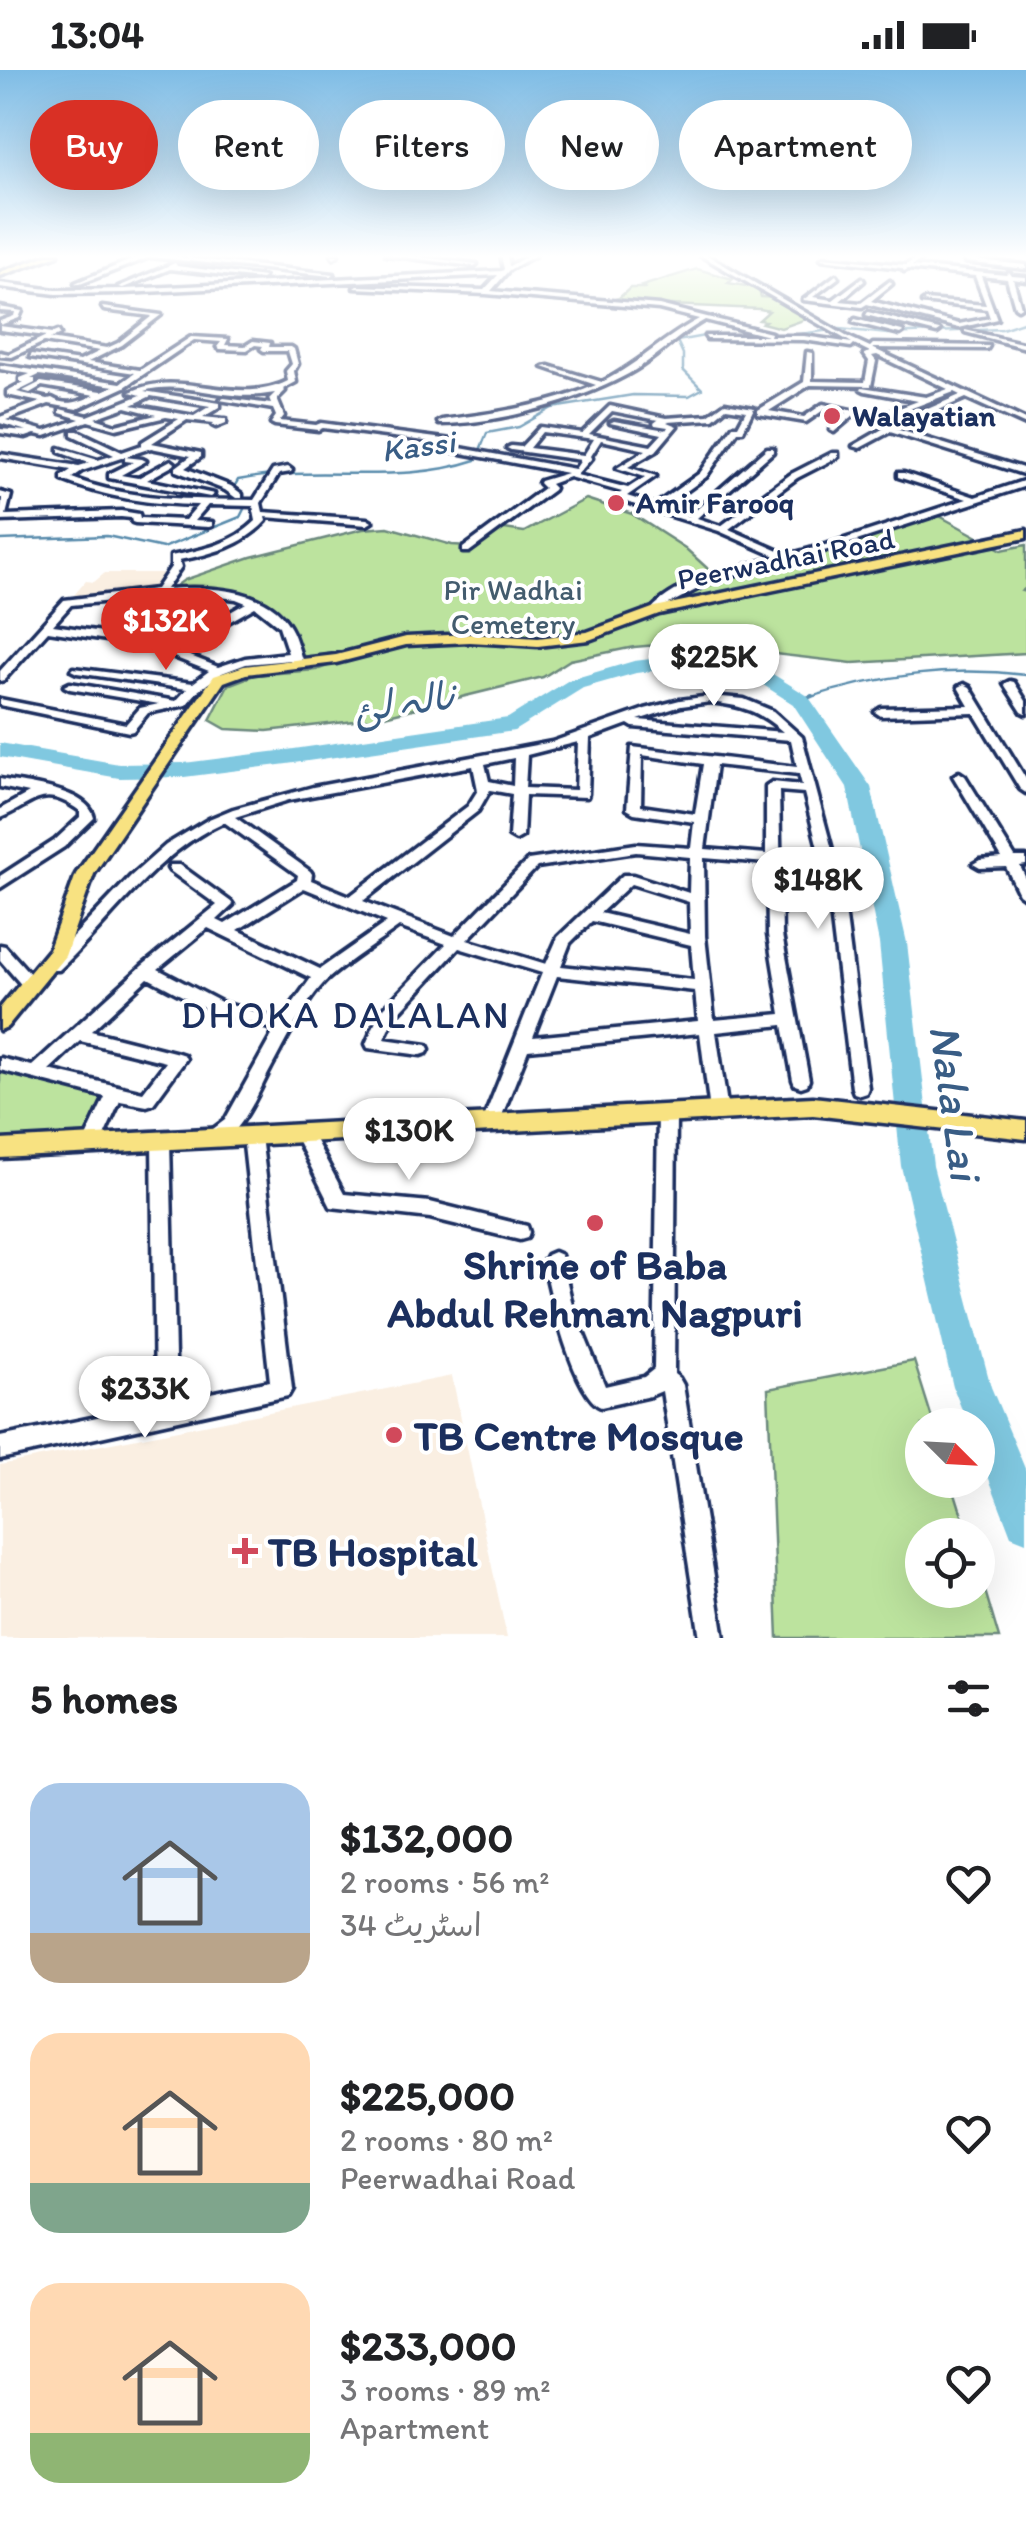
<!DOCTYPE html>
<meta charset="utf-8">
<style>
body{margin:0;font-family:Itim,"Playpen Sans Arabic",sans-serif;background:#f2f2f2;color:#202124;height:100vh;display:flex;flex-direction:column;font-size:38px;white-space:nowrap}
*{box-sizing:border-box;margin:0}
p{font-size:32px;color:#757577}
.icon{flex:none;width:55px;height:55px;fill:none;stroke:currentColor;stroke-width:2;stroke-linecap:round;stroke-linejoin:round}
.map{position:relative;height:1568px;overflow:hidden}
.details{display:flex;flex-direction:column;background:#fff;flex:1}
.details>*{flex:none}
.banner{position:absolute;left:30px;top:30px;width:968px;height:90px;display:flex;gap:20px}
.needle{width:65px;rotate:114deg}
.buttons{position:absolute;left:905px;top:1338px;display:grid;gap:20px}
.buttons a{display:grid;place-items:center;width:90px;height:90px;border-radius:50%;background:#fff;box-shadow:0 10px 40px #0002;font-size:50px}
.price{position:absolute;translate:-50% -85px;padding:0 22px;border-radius:35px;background:#fff;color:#222;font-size:32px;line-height:65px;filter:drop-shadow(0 2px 5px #0008)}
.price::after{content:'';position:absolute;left:50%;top:60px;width:30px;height:22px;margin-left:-15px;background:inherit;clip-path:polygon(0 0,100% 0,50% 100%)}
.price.selected{background:#d93025;color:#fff}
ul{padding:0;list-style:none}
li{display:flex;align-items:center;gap:30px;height:250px;padding:0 30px}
li span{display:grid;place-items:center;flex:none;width:280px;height:200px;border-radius:30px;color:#555}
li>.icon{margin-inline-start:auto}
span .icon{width:120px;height:120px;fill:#fffc;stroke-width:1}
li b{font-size:42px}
h2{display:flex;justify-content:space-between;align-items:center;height:120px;padding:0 30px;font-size:42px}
.chip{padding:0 35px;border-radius:45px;background:#fff;box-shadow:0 10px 40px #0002;font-size:35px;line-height:90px}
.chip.selected{background:#d93025;color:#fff}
.status{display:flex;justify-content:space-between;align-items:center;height:70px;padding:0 50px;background:#fff;direction:ltr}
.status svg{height:28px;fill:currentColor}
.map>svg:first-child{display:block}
.built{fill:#faefe2}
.green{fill:#bce39e;stroke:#6c897e;stroke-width:2.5}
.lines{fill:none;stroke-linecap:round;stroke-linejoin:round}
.stream-far1{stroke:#588bac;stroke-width:2.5}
.stream{stroke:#588bac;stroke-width:4}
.river{fill:#80c8e0;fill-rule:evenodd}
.minor-casing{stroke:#1b2f5e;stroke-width:7}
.major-casing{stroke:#1b2f5e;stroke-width:7}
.minor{fill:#fff;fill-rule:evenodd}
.major{fill:#f8e281;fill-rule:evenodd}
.poi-dot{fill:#d1495b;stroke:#fff;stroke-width:4}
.labels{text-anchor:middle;stroke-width:8;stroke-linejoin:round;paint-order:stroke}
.far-poi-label{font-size:30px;font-weight:bold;fill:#1b2f5e;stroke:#fff;text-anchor:start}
.far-street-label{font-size:30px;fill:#1b2f5e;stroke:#fff}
.far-park-label{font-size:30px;fill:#435c6e;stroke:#fff}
.far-water-label{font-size:32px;font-style:italic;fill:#395d85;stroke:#fff}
.water-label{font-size:38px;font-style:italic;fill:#395d85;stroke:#fff}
.neighbourhood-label{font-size:38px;letter-spacing:2.5px;fill:#1b2f5e;stroke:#fff}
.near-poi-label{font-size:42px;font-weight:bold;fill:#1b2f5e;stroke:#fff;text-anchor:start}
.near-water-label{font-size:45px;font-style:italic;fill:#395d85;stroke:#fff}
</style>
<div class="status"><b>13:04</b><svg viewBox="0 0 49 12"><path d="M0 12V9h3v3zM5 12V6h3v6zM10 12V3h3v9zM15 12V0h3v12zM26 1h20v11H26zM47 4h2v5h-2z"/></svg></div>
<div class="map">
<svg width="1026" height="1568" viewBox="0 0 1026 1568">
<rect width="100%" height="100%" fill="#fff"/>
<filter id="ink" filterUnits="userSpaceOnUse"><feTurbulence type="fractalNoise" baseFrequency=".01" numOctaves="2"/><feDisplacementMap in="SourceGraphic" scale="20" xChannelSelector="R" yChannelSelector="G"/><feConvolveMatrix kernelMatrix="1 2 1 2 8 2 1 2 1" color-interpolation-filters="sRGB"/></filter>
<g filter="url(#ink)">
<g class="built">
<path d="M105 503H171L157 525 68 532 86 511 94 512Z"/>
<path d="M452 1306 507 1568H0V1395Z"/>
</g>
<g class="green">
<path d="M697 199 733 209 728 213 758 218 761 227 776 228 809 248 781 258 762 253 765 251 759 250 769 241 760 239 604 232 619 228 630 218H646L642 216Z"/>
<path d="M586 429 632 444 685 478 718 508 846 474 934 443 1002 480 1026 475V518L1022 521 1026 522V583L852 593 680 573 634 577 570 590 543 607 372 649 267 661 226 659 210 650 228 615 254 605 316 600 402 571 304 591C282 514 242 527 176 516L184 510 251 487 363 459 388 457 452 475 469 476 498 458 524 462Z"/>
<path d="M0 994 115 1023 92 1074 0 1079Z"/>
<path d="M914 1291 934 1355H922V1410H951L968 1465H922V1520H978V1497L999 1568H778L768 1319Z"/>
</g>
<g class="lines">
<g class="stream-far1">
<path d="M783 266 840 259 888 264 1002 259 1026 251"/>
<path d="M0 470 107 466 163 478 240 447 248 431 233 419 238 410C316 394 399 416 476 390L487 363 519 357 552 338 633 325 689 326 702 319 683 300V284L677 271 715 264 739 266"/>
<path d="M804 629C879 605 948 596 1026 605"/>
</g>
<path class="stream" d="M801 630 812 626"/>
<path class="river" d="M693 584 771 603 808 626 871 717 907 873 933 1096 991 1317 1026 1401V1472L1011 1466 978 1380V1355H968L953 1317 901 1096 879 873 847 717 793 634 757 611 693 596 636 603 583 618 514 661 287 694 184 707 119 708 0 687V673L119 694 184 693 287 680 508 648 569 610 634 591Z"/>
<g class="minor-casing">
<g id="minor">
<path d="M143 185H162L334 204 331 206 150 187 80 214 75 213Z"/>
<path d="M332 185H338L334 188Z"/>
<path d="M386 185H405L477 194 474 196Z"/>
<path d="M501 185H507L509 196 529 185H536L509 200 491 221 659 235 771 263 770 266H804L852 273 700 185H707L846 266 870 277 873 274 989 276 987 279 872 278 1026 350V355L966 328 896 359 1026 399V405L890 362 860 378 853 376 886 357 960 325 954 322 878 351 854 345 834 362 830 360 847 343 825 339 806 352 758 344V340L804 312 807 282 812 283V311L865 312 869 291 864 284 870 282 854 274 851 277 804 270 707 269 705 266H768L705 250C679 264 660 285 635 300 585 330 498 354 439 354L438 352 442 350C494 343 547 336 596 315L543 297 549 296 602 312C639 294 664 267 699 249L659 239 486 224 354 218 357 216 484 220 498 205 124 223 56 224 0 217V213L56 220 124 219 502 201 504 199ZM877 285 948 319 926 327 862 317 861 319 865 321 918 331 878 346 823 334 804 347 769 341 810 315 871 316 876 291 872 286Z"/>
<path d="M921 185H928L912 196 1006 205 1009 202 1012 206 1026 207V211L1013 209 1021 237 1018 239 1015 237 1007 209 981 206 997 249 959 258 867 234 862 237 803 230 836 205 838 208 813 227 833 230 862 208 864 211 840 231 861 233 890 211 892 214 871 231 959 254 990 248 987 239 922 232 925 230 986 235 975 206 908 199 904 201 902 198 821 189 824 187 906 195Z"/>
<path d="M967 189 1026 195V199L965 192Z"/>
<path d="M175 193 177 196 264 207 261 209 170 199 123 218 118 217Z"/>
<path d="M0 237 22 241 19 248 0 255V251L14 246 15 242 0 241Z"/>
<path d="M102 237 161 245 122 275 88 292 140 300 191 267 228 269 225 275 245 276 253 271 270 273 269 277H291L294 279 298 294 294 301 296 312 283 319 285 321 277 329 284 346 280 351 316 355 321 353 452 370 456 372 455 377 575 399 581 390 511 380 507 378 511 376 521 377 540 357 582 363 610 336 666 348 708 345 725 333 754 338 743 361H738L706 407 663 438 689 446 767 378H773V382L697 448 721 456 791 404 832 383H838V387L797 408 729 459 788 485 829 474 967 429 898 407V403H904L975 427 1026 410V416L835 478 715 510 665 536 655 544 650 541C675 510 740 497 778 487L719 461 617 429V425L622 422 569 407 550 414 554 418 553 420 469 482H463V478L544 418 539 413 540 411 567 403 451 381 447 379 448 374 323 358 318 360 275 355 271 353 276 346 273 339 220 330 224 328 271 334 269 329 275 323C261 325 248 327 234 325 205 323 174 312 144 321L220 333V337L203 347 223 349H226V353L216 357 212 355 214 353 187 350 152 373 201 383V387L185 398 231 416 242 424V428H236L225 420 176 401V397L191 386 151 378 82 401 72 408C131 431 191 429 254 430L273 400 288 397 292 400 291 402 279 404 261 433 263 442 367 449 372 452 367 455 265 447 266 451C243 476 212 484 179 490L181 497 166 519C206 516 268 517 290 557 297 569 299 583 304 595L302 597H294L290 590 246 594 222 603 198 621 186 635 148 643 133 661 129 662 0 635V629L126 654 140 638 159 634 70 619 64 616 70 613 176 631 187 619 77 603 71 600 73 598 193 613 209 601 146 576 48 561 4 610 0 611V601L64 530 156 519 171 497V486C202 480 233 474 256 451L253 436 208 435 194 451 212 452V456L209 457 135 453 132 452 131 448 121 447 0 451 2 428H0V422L11 425 6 445 121 441 139 444 140 448 185 450 198 435C150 434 107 428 62 410V406L71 400 0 388V384L79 396 89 393 59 382V378L98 390 114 385 72 365V361H78L122 382 142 375V372L179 349 166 347 116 359 88 351 45 366 35 364 26 367 0 363V359L27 361 0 353V347L40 332 7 325V321L24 312H20V308L30 304 0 299V295L121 313 135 303 30 287 32 284 80 291 100 281 44 272 12 287 0 286V282L9 284 46 266 0 260V256L53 263 58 261 60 264 50 269 107 278 118 273 152 246 104 240ZM194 270 221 272 217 277 220 279 247 280 255 275 263 276 261 279 264 281H288L292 294 286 301 288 311C236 337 181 297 130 322L141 325 88 346 60 339V343L80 349 45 361 6 350 49 334 77 339 125 317ZM39 305 114 316 102 321 41 312 23 321 30 323 42 316 95 325C79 332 66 337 52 328L48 329 17 322 35 313V309H31ZM151 326 210 336 194 346 132 335ZM126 337 156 345 116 355 95 348ZM726 338 746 341 738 356H733L700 403 655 435 627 426 656 406 628 397 656 381 677 356 667 352 713 349ZM612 341 658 350 654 353 655 355 668 357 666 360 614 351 610 353 662 364 651 376 589 364ZM542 362 594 369 584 385 529 378ZM601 370 646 380 617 398 645 407 628 418 577 405 592 388 591 386ZM184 524 124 565 53 555 71 535ZM197 524 236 529 246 533 194 563V567H202L255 537 279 556 288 583 245 588 218 597 153 571 135 567Z"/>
<path d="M868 242 939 260 940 261 937 263 866 245Z"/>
<path d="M855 249 902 261 903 262 900 264 853 252Z"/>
<path d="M965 260 1026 274V278L965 262Z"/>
<path d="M125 387 142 389 146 391 121 405 138 408 171 390 175 393 174 395 147 410 214 424 210 427 109 408V404L133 392 125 391Z"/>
<path d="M1010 611 1014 612 1026 631V644L1022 642 1004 614Z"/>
<path d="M964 614 970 617 1026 709V723L1020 719 974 643 881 646 875 642 881 638 969 636 958 617Z"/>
<path d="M711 626 744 629 773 641 802 667 842 817 868 1018 866 1023 860 1025 854 1023 852 1018 828 817 804 723 779 721 782 865 809 1010 807 1015 801 1017 795 1015 793 1010 783 955 716 962 728 1041 725 1046 719 1048 713 1046 710 1041 700 963 528 980 497 1058 491 1060 485 1058 482 1053 542 903 459 878 393 949 384 969 427 975 429 979 427 983 421 985 368 978 366 974 380 942 446 874 399 857C376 874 351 889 329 908 308 926 284 974 270 1000 259 1020 237 1078 209 1072L206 1067 209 1062 225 1050 275 960 209 940 148 908 91 961 178 983 184 985 186 989 153 1034 147 1036 120 1031 98 1079 92 1081 86 1079 83 1074 105 1027 0 1000V988L32 996 142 896 217 835 170 801 168 798 170 795H180L231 832 233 835 217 850 225 854 297 810 298 805 224 752C155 783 113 849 59 900H49L46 896 49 892 131 806 166 775 209 749 233 739 313 717 552 672 645 639 680 630ZM711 632C743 636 759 641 783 662L638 650 681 636ZM628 654 633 657 791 670 797 697 632 677 627 739 634 743 694 752 691 778 636 774 528 790 454 866 363 831 478 741 490 720 512 724 509 766 516 770 523 766 525 725 587 727 588 724 590 668ZM578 672 576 720 525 718 527 685ZM642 685 703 694 695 744 641 736ZM514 688 513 716 489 711 485 694ZM716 695 799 704 802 715 772 712 766 716V784L705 779ZM473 696 478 720 468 736 350 826 311 810 312 804 310 801 235 747 289 730ZM636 782 690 787 689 823 633 805H623L558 867 546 894 467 870 537 797ZM704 788 767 793 768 865 781 944 714 950 705 866ZM631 814 689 832 690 864 600 843ZM304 818 387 852 320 899 238 860ZM592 851 691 875 694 910 561 896 570 873ZM208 858 311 908 281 950 221 932 158 899ZM557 906 695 921 698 951 533 967ZM80 971 166 992 143 1022 49 1000Z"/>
<path d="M959 702 965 706 1015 787H1026V795L1020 796 1026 809V829L1019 824 1006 797 980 798 973 794 980 790 1002 788 953 706Z"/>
<path d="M0 709C25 714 89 719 94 748L64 777 0 818V806L54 771 80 747V741C42 713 35 734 0 748V739L29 723 0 717Z"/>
<path d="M0 875 5 876 32 906H42L45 910 37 919H25L0 890Z"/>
<path d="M667 1037 673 1039 676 1044 674 1304 679 1308 683 1315 724 1568H700L662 1321 650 1326 601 1337C574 1326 549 1221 544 1191L547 1185 554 1182 561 1185 572 1235 605 1316 644 1307 654 1299 658 1044 661 1039Z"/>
<path d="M303 1056 309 1058 344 1124 430 1132 527 1156 529 1162 527 1168 520 1170 430 1148 331 1137 294 1063 297 1058Z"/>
<path d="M252 1059 258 1061 261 1066 292 1319 288 1326 0 1389V1367L155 1335 152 1071 155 1066 161 1064 167 1066 170 1071 176 1330 270 1311 243 1066 246 1061Z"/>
</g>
</g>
<g class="major-casing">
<g id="major">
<path d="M48 185H58L0 206V202Z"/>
<path d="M1026 460V468L659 544 589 570 538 576 470 572 406 575 336 593 246 604 224 612 94 804 65 886 7 957 0 960V938L49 879 76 804 214 606 244 596 336 585 406 567 470 564 538 568 587 562 655 537Z"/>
<path d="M813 1027 1026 1051V1069L813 1045 0 1088V1070Z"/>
</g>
</g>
<use href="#minor" class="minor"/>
<use href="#major" class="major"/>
</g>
</g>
<linearGradient id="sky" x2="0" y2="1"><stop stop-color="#7ebce5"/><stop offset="0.46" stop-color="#fff"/><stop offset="1" stop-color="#fff" stop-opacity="0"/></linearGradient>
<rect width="1026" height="405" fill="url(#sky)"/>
<g class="poi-dot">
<circle cx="832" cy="346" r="10"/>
<circle cx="616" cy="433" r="10"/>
<circle cx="595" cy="1153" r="10"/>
<circle cx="394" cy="1365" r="10"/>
<path d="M240 1466h10v10h10v10h-10v10h-10v-10h-10v-10h10z"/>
</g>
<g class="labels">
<g class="far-poi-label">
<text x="852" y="356">Walayatian</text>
<text x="636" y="443">Amir Farooq</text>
</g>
<g class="far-street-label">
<text transform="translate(786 489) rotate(-11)" y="10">Peerwadhai Road</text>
</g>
<g class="far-park-label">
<text x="513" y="530">Pir Wadhai<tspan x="513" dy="34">Cemetery</tspan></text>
</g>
<g class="far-water-label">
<text transform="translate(418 376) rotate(-8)" y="11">Kassi</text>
</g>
<g class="water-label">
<text transform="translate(405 632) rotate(-8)" y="13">نالہ لئ</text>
</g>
<g class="neighbourhood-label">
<text x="346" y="958">DHOKA DALALAN</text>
</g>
<g class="near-poi-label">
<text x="595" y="1209" text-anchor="middle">Shrine of Baba<tspan x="595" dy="48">Abdul Rehman Nagpuri</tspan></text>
<text x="414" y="1380">TB Centre Mosque</text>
<text x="268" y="1496">TB Hospital</text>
</g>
<g class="near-water-label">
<text transform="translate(956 1032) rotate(82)" y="16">Nala Lai</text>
</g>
</g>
</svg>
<div class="buttons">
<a><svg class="needle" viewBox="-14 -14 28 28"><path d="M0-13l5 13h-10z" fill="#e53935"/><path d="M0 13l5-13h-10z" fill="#757577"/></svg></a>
<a><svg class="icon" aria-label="locate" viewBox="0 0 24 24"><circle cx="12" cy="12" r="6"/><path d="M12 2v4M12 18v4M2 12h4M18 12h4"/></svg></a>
</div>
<b class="price selected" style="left:166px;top:603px">$132K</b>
<b class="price" style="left:714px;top:639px">$225K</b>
<b class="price" style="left:818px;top:862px">$148K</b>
<b class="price" style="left:409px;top:1113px">$130K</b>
<b class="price" style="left:145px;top:1371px">$233K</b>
<div class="banner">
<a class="chip selected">Buy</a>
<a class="chip">Rent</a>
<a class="chip">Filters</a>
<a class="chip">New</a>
<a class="chip">Apartment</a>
</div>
</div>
<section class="details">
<h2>5 homes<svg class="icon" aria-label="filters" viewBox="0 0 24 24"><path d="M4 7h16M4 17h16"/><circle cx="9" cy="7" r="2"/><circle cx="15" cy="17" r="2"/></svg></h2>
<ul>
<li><span style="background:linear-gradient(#a9c7e8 75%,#b9a48a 0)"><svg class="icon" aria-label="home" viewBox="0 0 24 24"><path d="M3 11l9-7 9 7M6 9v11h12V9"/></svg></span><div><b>$132,000</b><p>2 rooms · 56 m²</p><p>اسٹریٹ 34</p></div><svg class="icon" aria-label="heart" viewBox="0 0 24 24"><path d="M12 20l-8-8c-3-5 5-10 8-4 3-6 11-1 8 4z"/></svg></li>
<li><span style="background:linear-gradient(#ffd9b3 75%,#7fa58c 0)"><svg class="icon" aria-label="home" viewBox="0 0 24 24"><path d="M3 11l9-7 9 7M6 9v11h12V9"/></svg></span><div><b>$225,000</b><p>2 rooms · 80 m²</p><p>Peerwadhai Road</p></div><svg class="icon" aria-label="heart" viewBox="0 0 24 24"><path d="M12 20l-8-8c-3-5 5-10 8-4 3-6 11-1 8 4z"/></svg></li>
<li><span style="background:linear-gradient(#ffd9b3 75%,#8fb573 0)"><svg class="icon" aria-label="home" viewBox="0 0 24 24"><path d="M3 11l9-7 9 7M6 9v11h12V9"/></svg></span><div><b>$233,000</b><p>3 rooms · 89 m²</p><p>Apartment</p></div><svg class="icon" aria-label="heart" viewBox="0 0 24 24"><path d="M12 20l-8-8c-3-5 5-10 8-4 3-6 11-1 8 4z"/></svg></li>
</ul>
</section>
